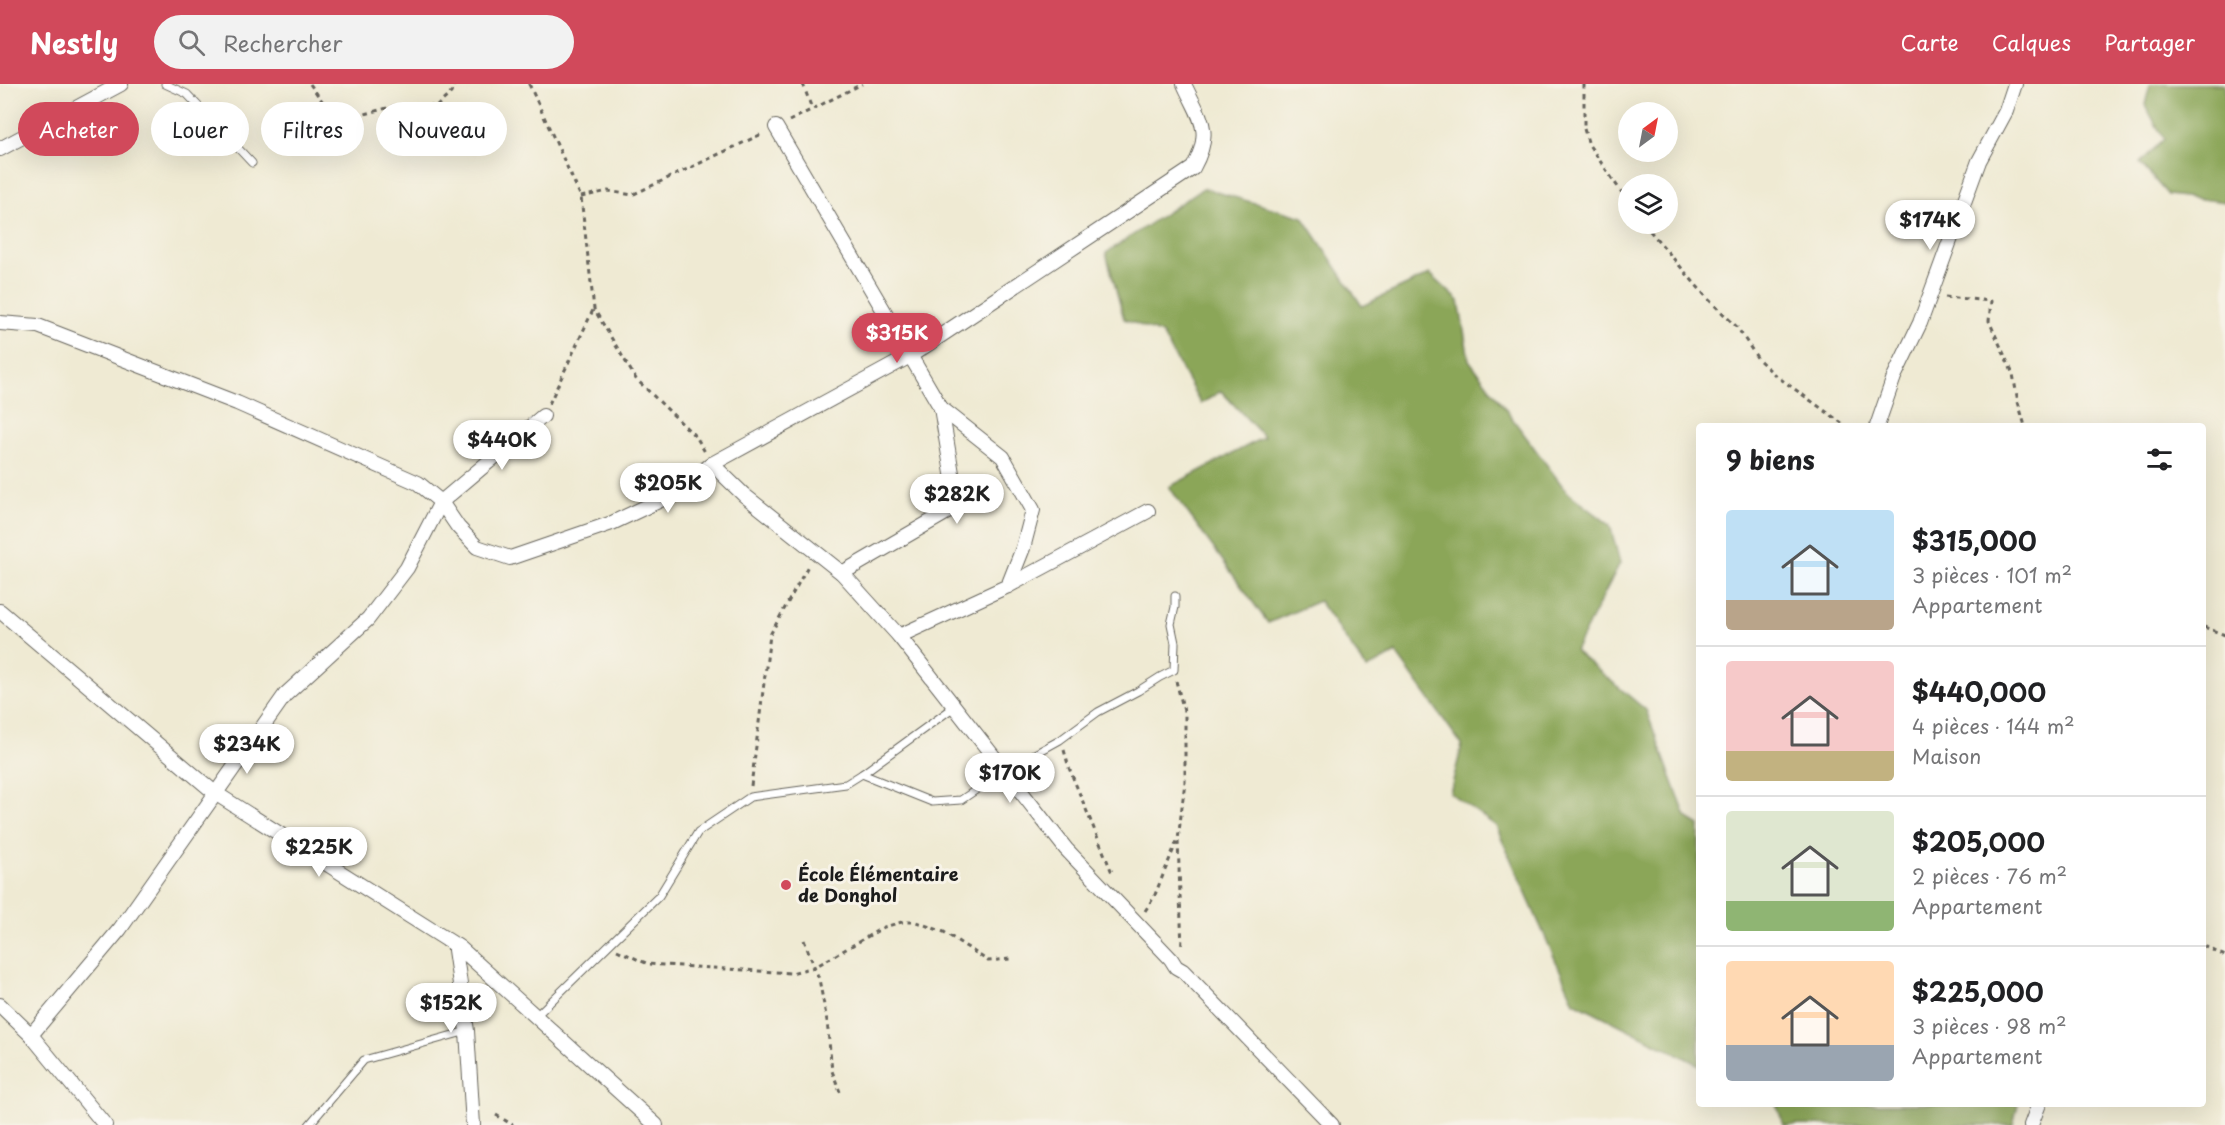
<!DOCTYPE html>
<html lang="fr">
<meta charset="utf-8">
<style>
body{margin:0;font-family:"Playpen Sans",sans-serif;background:#f2f2f2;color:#202124;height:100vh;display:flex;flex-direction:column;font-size:22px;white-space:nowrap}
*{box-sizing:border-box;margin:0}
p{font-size:20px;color:#757577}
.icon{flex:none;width:33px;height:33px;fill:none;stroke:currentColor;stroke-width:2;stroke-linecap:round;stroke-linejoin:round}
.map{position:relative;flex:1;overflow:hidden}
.details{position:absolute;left:1696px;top:339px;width:510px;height:684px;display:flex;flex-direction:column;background:#fff;border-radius:6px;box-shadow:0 6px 24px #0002}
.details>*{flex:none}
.top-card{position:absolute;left:18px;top:18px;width:570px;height:54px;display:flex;gap:12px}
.needle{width:39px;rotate:32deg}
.tools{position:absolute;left:1618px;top:18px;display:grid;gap:12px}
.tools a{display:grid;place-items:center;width:60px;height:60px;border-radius:50%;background:#fff;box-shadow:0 6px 24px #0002;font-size:30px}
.price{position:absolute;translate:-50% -51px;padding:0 14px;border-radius:21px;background:#fff;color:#222;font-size:20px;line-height:39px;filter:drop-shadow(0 2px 3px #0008)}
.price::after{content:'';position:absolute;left:50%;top:36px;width:18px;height:14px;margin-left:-9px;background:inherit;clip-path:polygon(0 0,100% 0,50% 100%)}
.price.current{background:#d1495b;color:#fff}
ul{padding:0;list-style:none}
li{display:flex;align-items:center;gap:18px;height:150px;padding:0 30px}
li+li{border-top:2px solid #e0e0e0}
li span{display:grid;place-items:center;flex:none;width:168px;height:120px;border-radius:6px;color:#555}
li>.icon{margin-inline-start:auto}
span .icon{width:72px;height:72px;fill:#fffc;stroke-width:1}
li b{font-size:26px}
h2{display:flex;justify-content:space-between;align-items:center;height:72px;padding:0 30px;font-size:26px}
.chip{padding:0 21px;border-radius:27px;background:#fff;box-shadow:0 6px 24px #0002;font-size:21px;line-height:54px}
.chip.current{background:#d1495b;color:#fff}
header{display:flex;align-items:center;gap:36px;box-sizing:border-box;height:84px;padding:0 30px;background:#d1495b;color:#fff}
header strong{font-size:28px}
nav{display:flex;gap:33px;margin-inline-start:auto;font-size:21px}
.search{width:420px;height:54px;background:#f2f2f2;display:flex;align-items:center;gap:15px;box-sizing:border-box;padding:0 21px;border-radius:33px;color:#757577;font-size:22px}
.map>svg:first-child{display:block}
.forest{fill:#8ba658;stroke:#54613a;stroke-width:1.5}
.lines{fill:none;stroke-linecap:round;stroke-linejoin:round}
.lane-casing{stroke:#66645c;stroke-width:9}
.street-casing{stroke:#66645c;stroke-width:16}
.path{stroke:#66645c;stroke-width:3;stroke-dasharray:4.5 4.5;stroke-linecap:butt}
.lane{stroke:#fff;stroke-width:7}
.street{stroke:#fff;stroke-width:14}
.poi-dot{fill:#d1495b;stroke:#f7f3e8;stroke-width:2}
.labels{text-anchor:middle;stroke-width:6;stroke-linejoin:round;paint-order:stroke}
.poi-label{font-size:18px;font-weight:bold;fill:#1c1c1c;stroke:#f7f3e8;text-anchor:start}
</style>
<header>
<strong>Nestly</strong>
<div class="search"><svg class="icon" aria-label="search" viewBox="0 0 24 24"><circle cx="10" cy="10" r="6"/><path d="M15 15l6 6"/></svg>Rechercher</div>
<nav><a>Carte</a><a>Calques</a><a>Partager</a></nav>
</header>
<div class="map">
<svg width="2225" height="1041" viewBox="0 0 2225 1041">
<rect width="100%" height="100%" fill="#f7f3e8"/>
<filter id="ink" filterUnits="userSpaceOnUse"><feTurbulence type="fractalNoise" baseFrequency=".0167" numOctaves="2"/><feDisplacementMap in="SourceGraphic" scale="12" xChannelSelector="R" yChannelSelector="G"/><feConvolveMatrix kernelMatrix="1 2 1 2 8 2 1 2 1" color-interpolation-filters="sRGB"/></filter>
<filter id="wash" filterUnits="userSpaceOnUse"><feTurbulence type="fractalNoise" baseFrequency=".008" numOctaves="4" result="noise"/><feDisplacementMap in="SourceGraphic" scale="24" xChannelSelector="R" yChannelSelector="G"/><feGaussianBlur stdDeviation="1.35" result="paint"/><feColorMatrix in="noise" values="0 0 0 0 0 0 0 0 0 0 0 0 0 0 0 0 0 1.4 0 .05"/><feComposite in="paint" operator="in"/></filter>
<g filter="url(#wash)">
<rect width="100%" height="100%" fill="#efead3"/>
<g class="forest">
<path d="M2150 0H2225V118L2168 111 2140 79 2164 55 2145 21Z"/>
<path d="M1203 104 1303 133 1362 222 1430 190 1459 217 1469 276 1567 408 1610 441 1620 479 1575 567 1646 626 1686 733 1699 741V981L1574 918 1496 742 1450 709 1462 661 1396 569 1367 585 1319 517 1268 539 1169 403 1264 353 1221 307 1201 320 1162 250 1124 235 1106 169Z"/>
<path d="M1776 1020H2018L2013 1041H1784Z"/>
</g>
</g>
<g filter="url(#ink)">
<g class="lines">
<g class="lane-casing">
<g id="lane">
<path d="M165 0 187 10 252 79"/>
<path d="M862 690 932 718 961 716 1004 687 1060 656 1098 628 1138 607 1160 593 1174 586 1175 559 1171 540 1175 523V512"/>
<path d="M535 933 659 812 698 748 750 713 846 700 862 690 954 623"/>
<path d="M309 1041 364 976 467 947"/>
</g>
</g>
<g class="street-casing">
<g id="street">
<path d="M776 43 941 324 1003 373 1033 426 1023 464 1008 502"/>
<path d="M0 65 121 0"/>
<path d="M0 239 38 242 237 319 418 399 441 418 458 443 477 463 510 474 612 439 671 411 712 380 910 272 1193 84C1214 46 1200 35 1184 0"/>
<path d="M1877 342 1894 293 1920 239 1979 77 2006 27 2015 0"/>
<path d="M712 380 744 411 842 489 899 552 1066 765 1171 875 1176 883 1183 887 1332 1041"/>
<path d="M842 489 949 427 956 413 941 324"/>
<path d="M0 527 215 709 460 864 656 1041"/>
<path d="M899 552 1008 502 1148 427"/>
<path d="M457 862 455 866 467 947 473 1041"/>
<path d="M0 921 31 951 105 1041"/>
<path d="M31 951 120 845 285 611 368 535 407 484 441 418 543 332"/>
<path d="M2031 1041 2039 1020"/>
</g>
</g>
<g class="path">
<path d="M310 0 332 31 354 33 398 21 437 22 451 9 454 0"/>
<path d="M529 0 581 113 594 225 636 295 697 354 705 368"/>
<path d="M803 0 812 25"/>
<path d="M1584 0V45L1589 61 1629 119"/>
<path d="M789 37 862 0"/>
<path d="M581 113 608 107 632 111 764 49"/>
<path d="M1644 140 1708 215 1737 243 1758 275 1775 291 1846 342"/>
<path d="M1945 213 1991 217 1989 237 2013 290 2018 318 2025 342"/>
<path d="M549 320 593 226"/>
<path d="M2204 543 2225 551"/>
<path d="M1176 597 1185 631V698L1178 756 1182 865"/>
<path d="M1064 666 1069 684 1113 791"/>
<path d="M751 702 770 551 809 480"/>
<path d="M1145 827 1154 813 1177 757"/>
<path d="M804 856 819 895 827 937 832 987 840 1008"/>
<path d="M2204 862 2225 872"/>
<path d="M617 866 648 880 791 889 815 883 884 843 902 838H916L944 848 988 877 1010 875"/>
<path d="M496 1031 513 1041"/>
</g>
<use href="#lane" class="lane"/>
<use href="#street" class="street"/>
</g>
</g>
<circle class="poi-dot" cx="786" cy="801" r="6"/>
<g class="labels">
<g class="poi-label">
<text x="798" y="797">École Élémentaire<tspan x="798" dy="21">de Donghol</tspan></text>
</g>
</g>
</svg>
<div class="tools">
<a><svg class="needle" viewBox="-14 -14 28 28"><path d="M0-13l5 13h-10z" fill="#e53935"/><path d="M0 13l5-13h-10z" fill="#757577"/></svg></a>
<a><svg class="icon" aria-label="layers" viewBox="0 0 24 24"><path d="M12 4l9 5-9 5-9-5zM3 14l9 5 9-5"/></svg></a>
</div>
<b class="price" style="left:1930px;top:167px">$174K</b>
<b class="price current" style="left:897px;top:280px">$315K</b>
<b class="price" style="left:502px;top:387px">$440K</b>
<b class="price" style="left:668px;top:430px">$205K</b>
<b class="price" style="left:957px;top:441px">$282K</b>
<b class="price" style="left:247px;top:691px">$234K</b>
<b class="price" style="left:1010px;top:720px">$170K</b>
<b class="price" style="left:319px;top:794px">$225K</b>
<b class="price" style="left:451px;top:950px">$152K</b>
<div class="top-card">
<a class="chip current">Acheter</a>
<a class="chip">Louer</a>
<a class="chip">Filtres</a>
<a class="chip">Nouveau</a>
</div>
<section class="details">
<h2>9 biens<svg class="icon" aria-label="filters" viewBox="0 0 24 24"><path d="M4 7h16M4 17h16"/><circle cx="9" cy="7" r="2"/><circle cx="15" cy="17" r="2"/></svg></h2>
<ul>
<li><span style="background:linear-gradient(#bfe0f5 75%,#b9a48a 0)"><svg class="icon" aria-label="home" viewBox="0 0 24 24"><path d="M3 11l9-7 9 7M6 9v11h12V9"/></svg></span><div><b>$315,000</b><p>3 pièces · 101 m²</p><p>Appartement</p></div></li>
<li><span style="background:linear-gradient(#f6c9c9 75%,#c2b280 0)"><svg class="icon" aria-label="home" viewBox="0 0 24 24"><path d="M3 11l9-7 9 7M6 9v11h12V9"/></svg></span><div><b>$440,000</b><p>4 pièces · 144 m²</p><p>Maison</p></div></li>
<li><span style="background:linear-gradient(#dfe7d0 75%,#8fb573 0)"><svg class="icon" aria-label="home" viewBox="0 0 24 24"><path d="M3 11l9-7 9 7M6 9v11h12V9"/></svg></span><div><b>$205,000</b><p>2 pièces · 76 m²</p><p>Appartement</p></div></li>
<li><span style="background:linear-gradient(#ffd9b3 70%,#9aa5b1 0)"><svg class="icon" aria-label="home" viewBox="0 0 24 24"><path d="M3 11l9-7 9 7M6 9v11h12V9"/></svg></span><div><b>$225,000</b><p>3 pièces · 98 m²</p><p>Appartement</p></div></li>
</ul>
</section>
</div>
